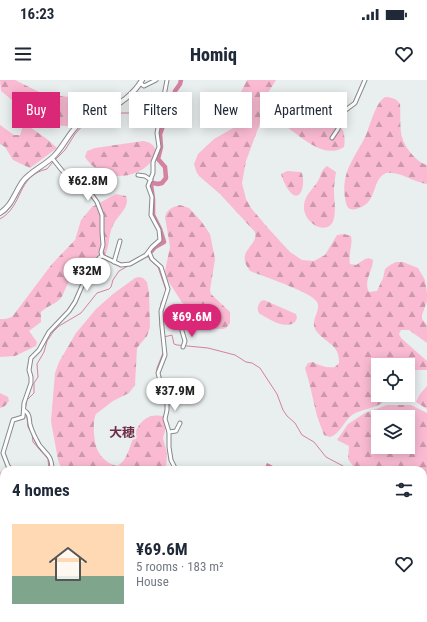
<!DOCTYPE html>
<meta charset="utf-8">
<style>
body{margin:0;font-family:"Roboto Condensed","Noto Sans JP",sans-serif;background:#f2f2f3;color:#1f2937;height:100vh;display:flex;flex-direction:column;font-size:15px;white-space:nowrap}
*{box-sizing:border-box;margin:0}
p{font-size:13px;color:#747a83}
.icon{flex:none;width:22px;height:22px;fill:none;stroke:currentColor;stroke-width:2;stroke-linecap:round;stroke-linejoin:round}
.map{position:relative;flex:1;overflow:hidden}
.drawer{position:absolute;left:0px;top:386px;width:427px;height:156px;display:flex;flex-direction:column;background:#fff;border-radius:12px 12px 0 0;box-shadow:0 2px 10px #0003}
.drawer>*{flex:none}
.banner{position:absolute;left:12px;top:12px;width:403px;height:36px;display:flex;gap:8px}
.buttons{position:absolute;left:371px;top:278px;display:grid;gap:8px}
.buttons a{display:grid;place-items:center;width:44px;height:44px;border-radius:0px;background:#fff;box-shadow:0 2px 10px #0003;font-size:20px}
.price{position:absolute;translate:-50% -34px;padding:0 9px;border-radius:14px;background:#fff;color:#222;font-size:13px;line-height:26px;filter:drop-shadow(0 1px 2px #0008)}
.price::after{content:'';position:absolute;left:50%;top:24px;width:12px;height:9px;margin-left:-6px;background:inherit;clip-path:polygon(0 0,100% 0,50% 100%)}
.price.active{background:#db2777;color:#fff}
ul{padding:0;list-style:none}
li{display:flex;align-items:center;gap:12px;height:100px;padding:0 12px}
li span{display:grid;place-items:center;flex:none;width:112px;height:80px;border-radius:0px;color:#555}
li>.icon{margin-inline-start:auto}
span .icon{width:48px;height:48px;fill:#fffc;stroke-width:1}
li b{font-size:17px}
h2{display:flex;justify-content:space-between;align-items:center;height:48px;padding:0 12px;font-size:17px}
.pill{padding:0 14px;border-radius:0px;background:#fff;box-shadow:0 2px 10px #0003;font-size:14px;line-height:36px}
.pill.active{background:#db2777;color:#fff}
.status{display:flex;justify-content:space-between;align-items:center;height:28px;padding:0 20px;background:#fff;direction:ltr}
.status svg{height:11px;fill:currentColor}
header{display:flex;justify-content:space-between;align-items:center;height:52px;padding:0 12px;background:#fff;font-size:18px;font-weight:800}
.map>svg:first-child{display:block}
.forest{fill:url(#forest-firs);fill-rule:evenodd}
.water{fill:url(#water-ripples)}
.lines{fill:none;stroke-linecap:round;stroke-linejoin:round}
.stream{stroke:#d581a2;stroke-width:1}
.river{stroke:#d581a2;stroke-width:4.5}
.minor-casing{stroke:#868a8a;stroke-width:5}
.major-casing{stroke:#868a8a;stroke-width:6}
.minor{stroke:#fff;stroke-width:3}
.major{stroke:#fff;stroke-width:4}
.labels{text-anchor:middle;stroke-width:4;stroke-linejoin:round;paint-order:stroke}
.quarter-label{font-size:13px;font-weight:bold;fill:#6f2d4a;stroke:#e9eeee}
</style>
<div class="status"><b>16:23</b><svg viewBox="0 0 49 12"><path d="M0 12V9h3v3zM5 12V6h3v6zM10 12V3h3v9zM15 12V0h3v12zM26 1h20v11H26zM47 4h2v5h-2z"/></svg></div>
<header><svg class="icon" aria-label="menu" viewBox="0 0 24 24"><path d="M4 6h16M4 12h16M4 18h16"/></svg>Homiq<svg class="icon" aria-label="heart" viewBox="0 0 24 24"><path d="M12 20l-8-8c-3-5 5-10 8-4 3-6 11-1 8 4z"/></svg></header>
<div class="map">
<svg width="427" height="542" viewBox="0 0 427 542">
<defs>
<pattern id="forest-firs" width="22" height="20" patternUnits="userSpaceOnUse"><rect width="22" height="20" fill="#fabbd2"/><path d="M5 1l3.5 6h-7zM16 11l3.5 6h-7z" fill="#cc99ac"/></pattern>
<pattern id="water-ripples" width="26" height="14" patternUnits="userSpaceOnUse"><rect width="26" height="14" fill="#d581a2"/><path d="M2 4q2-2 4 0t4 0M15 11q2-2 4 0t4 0" fill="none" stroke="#ae6b85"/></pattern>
</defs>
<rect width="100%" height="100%" fill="#e9eeee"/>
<g class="forest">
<path d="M0 0H15L39 12 50 15 110 21 115 23 117 30 114 36 109 41 95 46 77 47 53 45 47 44 39 39 29 29 18 25 1 11Z"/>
<path d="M247 0H276L266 16 259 46 246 81 242 103 246 119 251 128 268 148 290 172 302 180 314 181 325 175 337 155 344 154 351 156C353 165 348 174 350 184L356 185 365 179 369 178 373 180C373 191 363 201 369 212L377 211 383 198 385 189 390 185 396 182H403L418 188 425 200 427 213V221L422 235V239L427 245V263L409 250H401L399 254 401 258 427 281V290H408V285H376L373 291 378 297V315H385L382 323C373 329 361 329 352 335 344 341 340 354 330 357L324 355 317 336 309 302 305 288 308 283 313 282C320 286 327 288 335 287L339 283C340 265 327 264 317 252 308 241 322 231 317 222 311 212 262 196 250 191 234 170 259 167 255 152L220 114 199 96 196 91 194 84 198 74 214 59 235 47 241 40V28L239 16Z"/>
<path d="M385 17C392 17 397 19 400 24 401 34 399 51 403 60 406 69 418 83 427 85V104C413 102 400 91 386 93 371 100 378 122 359 128 357 129 353 130 350 129 346 127 346 122 345 118 341 91 355 78 366 55 370 45 376 22 385 17Z"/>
<path d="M288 25 291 26C301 31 311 38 322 42 328 44 337 44 342 49 345 53 345 63 344 67 328 78 308 63 295 53 291 50 286 47 284 42 281 37 283 29 288 25Z"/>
<path d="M24 43 47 59 57 68 30 88 13 80 5 67 0 64V45L14 55H20Z"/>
<path d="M143 61C174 66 141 107 104 93 96 89 90 85 85 77L87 71 95 68Z"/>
<path d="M327 86 336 92C335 98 334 105 334 111 334 120 336 129 334 138 330 158 302 144 304 125 305 115 313 109 318 101 322 94 320 91 327 86Z"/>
<path d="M287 91 301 92C307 101 300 131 286 106 284 102 282 98 281 94Z"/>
<path d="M116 114 126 116C131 127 117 136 113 145 108 155 110 168 104 177 94 192 86 189 74 197 67 201 65 212 61 218 56 224 47 226 41 232V242L29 251 37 262 36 266 15 276 0 277V239H5L12 237 52 184 75 160 81 140 92 127Z"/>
<path d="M180 125 189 128 201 141 210 154 215 179 210 210 211 214 230 232V243L226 248 223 249 206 248 199 244 181 221 167 199 165 191 170 167 165 137C167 129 173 127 180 125Z"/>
<path d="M139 197 143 198 147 202 149 213 150 247 147 256 137 268 135 305 129 313 113 321 96 334C92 341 94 364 98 371 101 378 110 385 117 386 137 377 127 330 164 336L165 337 166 347 163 358 167 373 166 390H62L58 380 51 341 55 293 59 282 76 253 96 229 113 214 135 198Z"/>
<path d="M264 220 296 234 297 238 295 242C285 250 269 239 260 234 256 229 258 225 261 221Z"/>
<path d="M427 306V329L416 322 420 314Z"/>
<path d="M0 313 8 317 9 321 5 326 0 328Z"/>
<path d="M387 325H411L427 333V542H294L280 538H423V390H356L348 379 349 366 337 360 348 344 365 333ZM378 337H408V367H378Z"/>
<path d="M2 391 4 392V423L0 407V392Z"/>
<path d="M4 432V484L0 488V439Z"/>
<path d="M34 538H102L97 542H33Z"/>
<path d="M122 538H148L146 542H118Z"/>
</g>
<path class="water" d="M267 383 277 388V390H264Z"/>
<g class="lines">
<g class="stream">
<path d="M55 80 65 70 75 54 85 43 88 41 98 40 115 30 120 33H130L147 45 163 46"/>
<path d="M0 139C24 126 16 96 47 89L53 82"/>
<path d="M131 185 148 175 150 180 158 187 166 210"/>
<path d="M160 230 161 223 165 214"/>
<path d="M160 243 161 254"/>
<path d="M164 257 172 255 174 264 177 265 208 268 235 275 246 282 252 283 260 288 277 314 283 330 287 336 295 343 302 355 314 362 326 377 343 386 348 390"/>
<path d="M157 292V288L163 273"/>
<path d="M25 330 27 320 34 313V303L38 297 37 284 44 272 47 261 53 252 59 246 81 233 97 213 109 209 111 207 113 200 119 191 128 186"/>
<path d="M25 333 27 337 28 347 32 354 33 362 48 379 49 390"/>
<path d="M172 378 178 390"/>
<path d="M163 538 165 542"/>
<path d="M386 538V542"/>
</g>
<path class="river" d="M148 175 155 167 164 162 160 149 153 135V119L151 105 153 103 158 104 162 103 166 98 165 87 158 79 161 67 160 54 163 46 171 34 175 11 180 4 181 0"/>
<g class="minor-casing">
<g id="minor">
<path d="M140 3 144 6 156 0"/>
<path d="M332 58 338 49 341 36 343 32 355 23 365 0"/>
<path d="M52 78 68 98 85 108 92 115 97 122 102 135V152L103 165 101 172 102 176"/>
<path d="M138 95 145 96 151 100"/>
<path d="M149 172 152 179 161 187 168 209 161 231 162 247 165 275 158 293 162 309 167 320V330L165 339 169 352V367L171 380 176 390"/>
<path d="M114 182 120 161"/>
<path d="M182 251 185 261 183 267"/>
<path d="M24 330C30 334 29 338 30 344 31 349 34 355 36 359 42 374 52 371 52 390"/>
<path d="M169 352 176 351 180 343"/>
<path d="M12 390 8 386 3 373 13 340 23 337 24 323 31 303V297L29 290 31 278 39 270 49 252 69 231 75 222 82 206 99 178 102 176 121 185 130 184 146 175 152 167 160 160 159 150 151 135 152 117 148 106 153 93V82L159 67 157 53 167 0"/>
<path d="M125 542 128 538"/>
</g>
</g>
<g class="major-casing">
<path id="major" d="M0 133C12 126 15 112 23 101 31 91 44 86 54 76 64 66 69 52 80 43 87 36 96 34 105 31 119 25 134 14 142 0"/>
</g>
<use href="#minor" class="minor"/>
<use href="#major" class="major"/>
</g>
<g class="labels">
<g class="quarter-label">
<text x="122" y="357">大穂</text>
</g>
</g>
</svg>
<div class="buttons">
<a><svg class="icon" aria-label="locate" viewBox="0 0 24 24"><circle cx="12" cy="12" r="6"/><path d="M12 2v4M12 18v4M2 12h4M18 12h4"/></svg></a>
<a><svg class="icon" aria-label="layers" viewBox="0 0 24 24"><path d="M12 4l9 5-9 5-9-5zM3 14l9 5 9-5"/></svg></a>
</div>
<b class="price" style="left:88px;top:122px">¥62.8M</b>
<b class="price" style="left:87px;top:212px">¥32M</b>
<b class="price active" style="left:192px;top:258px">¥69.6M</b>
<b class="price" style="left:175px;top:332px">¥37.9M</b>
<div class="banner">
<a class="pill active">Buy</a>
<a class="pill">Rent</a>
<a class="pill">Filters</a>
<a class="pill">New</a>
<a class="pill">Apartment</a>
</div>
<section class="drawer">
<h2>4 homes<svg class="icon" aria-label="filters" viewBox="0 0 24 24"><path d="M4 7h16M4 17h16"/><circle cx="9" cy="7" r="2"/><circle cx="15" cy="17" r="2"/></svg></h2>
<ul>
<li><span style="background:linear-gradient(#ffd9b3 65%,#7fa58c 0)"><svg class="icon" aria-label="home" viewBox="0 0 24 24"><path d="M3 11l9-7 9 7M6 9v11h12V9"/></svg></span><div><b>¥69.6M</b><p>5 rooms · 183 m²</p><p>House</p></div><svg class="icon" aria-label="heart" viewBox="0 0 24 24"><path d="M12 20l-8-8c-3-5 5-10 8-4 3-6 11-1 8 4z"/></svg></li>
</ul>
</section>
</div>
